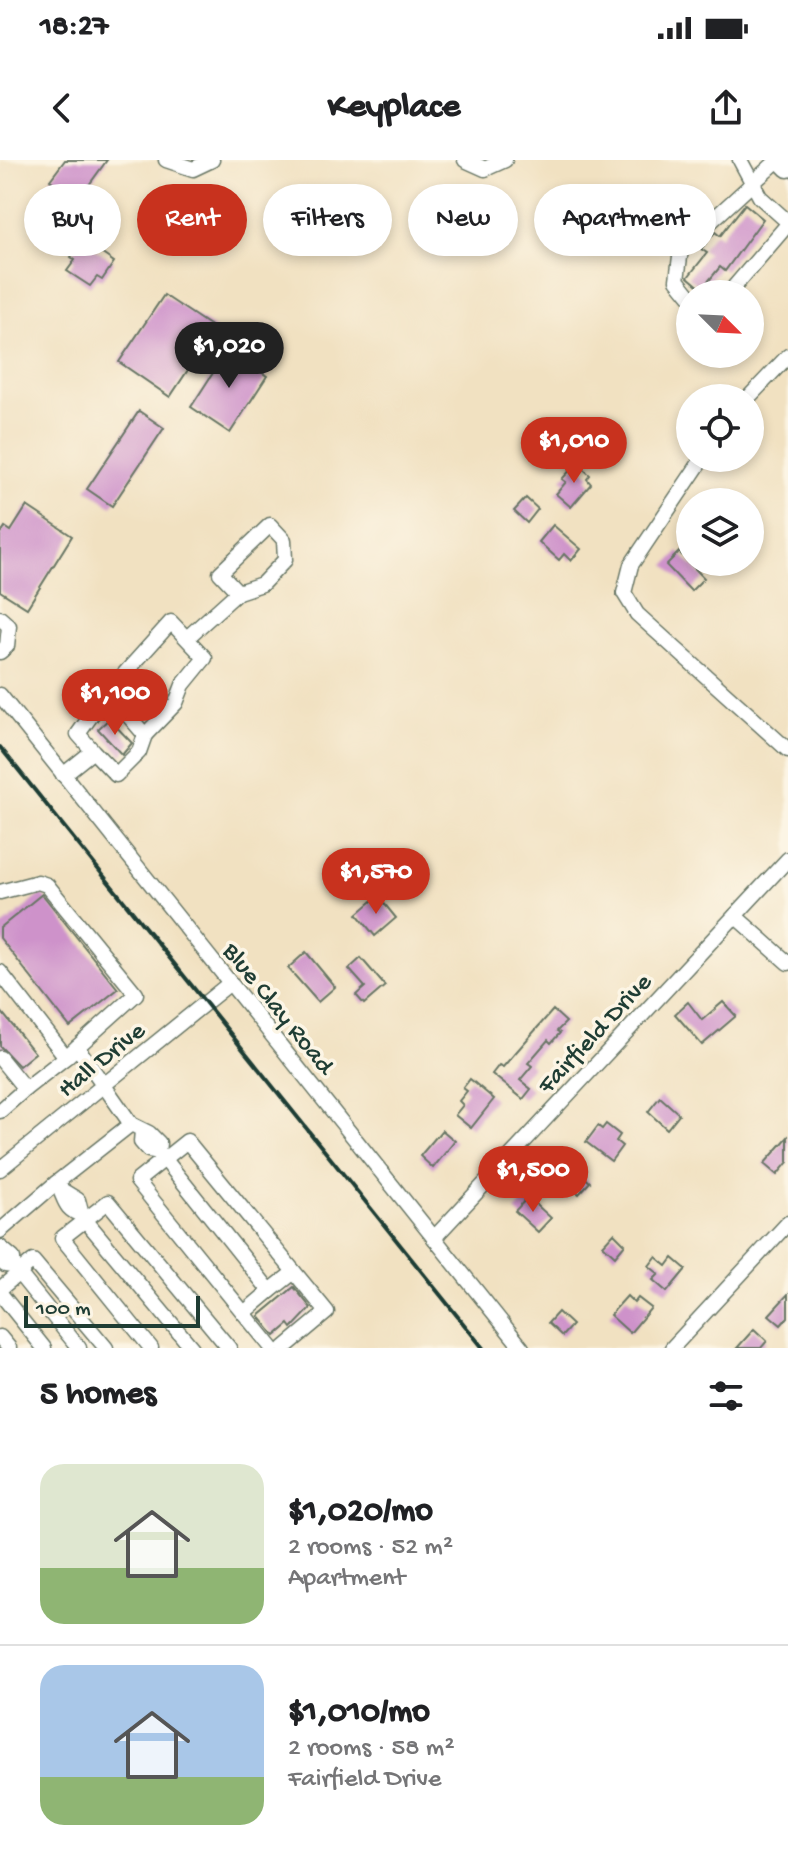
<!DOCTYPE html>
<meta charset="utf-8">
<style>
body{margin:0;font-family:"Gochi Hand",sans-serif;background:#f2f2f2;color:#202124;height:100vh;display:flex;flex-direction:column;font-size:30px;white-space:nowrap}
*{box-sizing:border-box;margin:0}
p{font-size:26px;color:#757577}
.icon{flex:none;width:44px;height:44px;fill:none;stroke:currentColor;stroke-width:2;stroke-linecap:round;stroke-linejoin:round}
.map{position:relative;height:1188px;overflow:hidden}
.sheet{display:flex;flex-direction:column;background:#fff;flex:1}
.sheet>*{flex:none}
.guide{position:absolute;left:24px;top:24px;width:740px;height:72px;display:flex;gap:16px}
.needle{width:52px;rotate:114deg}
.buttons{position:absolute;left:676px;top:120px;display:grid;gap:16px}
.buttons a{display:grid;place-items:center;width:88px;height:88px;border-radius:50%;background:#fff;box-shadow:0 4px 12px #0003;font-size:40px}
.scale{position:absolute;left:24px;bottom:20px;width:176px;box-sizing:border-box;padding-left:8px;border:4px solid #1f3d34;border-top:0;font-size:22px;line-height:28px;white-space:nowrap;color:#1f3d34;-webkit-text-stroke:6px #fcf5e5;paint-order:stroke}
.price{position:absolute;translate:-50% -68px;padding:0 18px;border-radius:28px;background:#c8321e;color:#fff;font-size:26px;line-height:52px;filter:drop-shadow(0 2px 4px #0008)}
.price::after{content:'';position:absolute;left:50%;top:48px;width:24px;height:18px;margin-left:-12px;background:inherit;clip-path:polygon(0 0,100% 0,50% 100%)}
.price.current{background:#222;color:#fff}
ul{padding:0;list-style:none}
li{display:flex;align-items:center;gap:24px;height:200px;padding:0 40px}
li+li{border-top:2px solid #e0e0e0}
li span{display:grid;place-items:center;flex:none;width:224px;height:160px;border-radius:24px;color:#555}
li>.icon{margin-inline-start:auto}
span .icon{width:96px;height:96px;fill:#fffc;stroke-width:1}
li b{font-size:34px}
h2{display:flex;justify-content:space-between;align-items:center;height:96px;padding:0 40px;font-size:34px}
.pill{padding:0 28px;border-radius:36px;background:#fff;box-shadow:0 4px 12px #0003;font-size:28px;line-height:72px}
.pill.current{background:#c8321e;color:#fff}
.status{display:flex;justify-content:space-between;align-items:center;height:56px;padding:0 40px;background:#fff;direction:ltr}
.status svg{height:22px;fill:currentColor}
header{display:flex;justify-content:space-between;align-items:center;height:104px;padding:0 40px;background:#fff;font-size:36px;font-weight:700}
.map>svg:first-child{display:block}
.building{fill:#ce92ca}
.lines{fill:none;stroke-linecap:round;stroke-linejoin:round}
.minor-casing{stroke:#687665;stroke-width:17}
.major-casing{stroke:#687665;stroke-width:21}
.minor{stroke:#fff;stroke-width:14}
.major{stroke:#fff;stroke-width:18}
.rail{stroke:#1f3d34;stroke-width:4}
.labels{text-anchor:middle;stroke-width:7;stroke-linejoin:round;paint-order:stroke}
.street-label{font-size:26px;fill:#1f3d34;stroke:#fcf5e5}
</style>
<div class="status"><b>18:27</b><svg viewBox="0 0 49 12"><path d="M0 12V9h3v3zM5 12V6h3v6zM10 12V3h3v9zM15 12V0h3v12zM26 1h20v11H26zM47 4h2v5h-2z"/></svg></div>
<header><svg class="icon" aria-label="back" viewBox="0 0 24 24"><path d="M15 5l-7 7 7 7"/></svg>Keyplace<svg class="icon" aria-label="share" viewBox="0 0 24 24"><path d="M12 15V3M7 8l5-5 5 5M5 13v7h14v-7"/></svg></header>
<div class="map">
<svg width="788" height="1188" viewBox="0 0 788 1188">
<rect width="100%" height="100%" fill="#fcf5e5"/>
<filter id="ink" filterUnits="userSpaceOnUse"><feTurbulence type="fractalNoise" baseFrequency=".0125" numOctaves="2"/><feDisplacementMap in="SourceGraphic" scale="16" xChannelSelector="R" yChannelSelector="G"/><feConvolveMatrix kernelMatrix="1 2 1 2 8 2 1 2 1" color-interpolation-filters="sRGB"/></filter>
<filter id="wash" filterUnits="userSpaceOnUse"><feTurbulence type="fractalNoise" baseFrequency=".006" numOctaves="4" result="noise"/><feDisplacementMap in="SourceGraphic" scale="32" xChannelSelector="R" yChannelSelector="G"/><feGaussianBlur stdDeviation="1.8" result="paint"/><feColorMatrix in="noise" values="0 0 0 0 0 0 0 0 0 0 0 0 0 0 0 0 0 1.4 0 .05"/><feComposite in="paint" operator="in"/></filter>
<g filter="url(#wash)">
<rect width="100%" height="100%" fill="#f1e1c1"/>
<g id="blocks">
<g class="building">
<path d="M65 0H107L78 40 50 20Z"/>
<path d="M745 44 763 59 725 111 720 107 702 129 688 117 707 93 701 89 715 72 720 76Z"/>
<path d="M82 80 114 102 102 120 97 117 90 126 67 111 75 100 71 97Z"/>
<path d="M164 135 215 169 170 237 119 202Z"/>
<path d="M233 182 246 190 240 198 267 216 230 273 191 247Z"/>
<path d="M139 251 164 268 112 346 87 329Z"/>
<path d="M577 303 590 315 587 319 591 324 571 347 556 334 566 322 562 319Z"/>
<path d="M526 338 538 349 527 363 514 351Z"/>
<path d="M27 346 72 376 27 448 0 431V375L5 367 11 371Z"/>
<path d="M553 365 581 389 571 401 564 394 559 400 539 382Z"/>
<path d="M679 392 704 418 691 431 666 405Z"/>
<path d="M149 519 166 539 151 554 147 549 141 555 127 539Z"/>
<path d="M109 559 132 583 122 595 98 569Z"/>
<path d="M42 734 118 829 70 867 0 778V768Z"/>
<path d="M378 736 396 758 375 776 357 754Z"/>
<path d="M306 792 335 827 318 842 288 808Z"/>
<path d="M361 798 385 826 364 844 356 835 365 827 349 809Z"/>
<path d="M688 842 702 860 723 842 736 856 702 885 675 854Z"/>
<path d="M0 850 35 893 19 906 0 886Z"/>
<path d="M553 850 566 862 557 871 560 873 551 883 548 880 528 903 532 906 520 920 531 929 523 939 492 914 499 905 503 907Z"/>
<path d="M470 919 494 939 471 968 455 955 463 945 459 941 467 931 463 928Z"/>
<path d="M660 937 679 954 667 969 648 952Z"/>
<path d="M606 964 620 975 616 981 622 986 611 1001 586 982 598 966 602 969Z"/>
<path d="M442 970 455 981 433 1008 420 996Z"/>
<path d="M788 977V1002L777 1015 764 1004Z"/>
<path d="M566 1001 590 1022 579 1034 556 1013Z"/>
<path d="M528 1037 551 1058 538 1072 515 1051Z"/>
<path d="M614 1073 625 1084 615 1096 603 1085Z"/>
<path d="M656 1097 667 1106 673 1098 686 1109 667 1132 653 1120 659 1114 649 1106Z"/>
<path d="M294 1127 311 1148 292 1168 289 1164 275 1176 259 1156Z"/>
<path d="M788 1134V1157L781 1165 769 1155Z"/>
<path d="M627 1136 634 1143 638 1138 651 1148 630 1173 610 1155Z"/>
<path d="M558 1152 572 1165 562 1176 548 1163Z"/>
<path d="M754 1169 767 1181 761 1188H737Z"/>
</g>
</g>
</g>
<g filter="url(#ink)">
<use href="#blocks" fill-opacity="0" stroke="#687665" stroke-width="2"/>
<g class="lines">
<g class="minor-casing">
<g id="minor">
<path d="M166 0 193 9 212 0"/>
<path d="M465 0 485 9 505 0"/>
<path d="M740 0 760 37 788 62"/>
<path d="M728 134 788 64"/>
<path d="M690 136 677 120 681 89 778 0"/>
<path d="M748 238 788 196"/>
<path d="M703 298 631 405 624 433 637 454 788 590"/>
<path d="M0 458 9 466 7 486 0 492"/>
<path d="M188 477 238 432 262 424 285 400 284 380 270 365 220 413 238 432"/>
<path d="M108 532 171 462 205 498 183 525 176 543 145 575"/>
<path d="M0 535 522 1188"/>
<path d="M63 615 93 591 116 615 139 592 145 575 108 532 78 574 93 591"/>
<path d="M0 732 38 722 47 725 136 834 66 897 0 812"/>
<path d="M735 756 788 803"/>
<path d="M77 887 131 964 149 973 159 983 158 992 148 990 141 982 142 971"/>
<path d="M0 898 25 929 66 897"/>
<path d="M0 951 25 929"/>
<path d="M159 992 270 1131 294 1112"/>
<path d="M0 1009 230 823"/>
<path d="M60 1029 78 1040 82 1055C62 1049 66 1037 56 1023L131 964"/>
<path d="M82 1056 192 1188"/>
<path d="M0 1071 56 1023"/>
<path d="M434 1078 788 699"/>
<path d="M0 1087 13 1098V1106L5 1105 0 1100"/>
<path d="M13 1106 79 1188"/>
<path d="M0 1129 33 1101 106 1188"/>
<path d="M0 1133 44 1188"/>
<path d="M244 1153 270 1131"/>
<path d="M0 1177 9 1188"/>
<path d="M151 1188 62 1078 108 1042 229 1188"/>
<path d="M272 1188 137 1021 187 981 327 1152 284 1188"/>
<path d="M672 1188 788 1063"/>
</g>
</g>
<g class="major-casing">
<path id="major" d="M780 0 788 8"/>
</g>
<use href="#minor" class="minor"/>
<use href="#major" class="major"/>
<path class="rail" d="M0 587 483 1188"/>
</g>
</g>
<g class="labels">
<g class="street-label">
<text transform="translate(280 847) rotate(51)" y="9">Blue Clay Road</text>
<text transform="translate(593 872) rotate(-47)" y="9">Fairfield Drive</text>
<text transform="translate(100 898) rotate(-39)" y="9">Hall Drive</text>
</g>
</g>
</svg>
<div class="buttons">
<a><svg class="needle" viewBox="-14 -14 28 28"><path d="M0-13l5 13h-10z" fill="#e53935"/><path d="M0 13l5-13h-10z" fill="#757577"/></svg></a>
<a><svg class="icon" aria-label="locate" viewBox="0 0 24 24"><circle cx="12" cy="12" r="6"/><path d="M12 2v4M12 18v4M2 12h4M18 12h4"/></svg></a>
<a><svg class="icon" aria-label="layers" viewBox="0 0 24 24"><path d="M12 4l9 5-9 5-9-5zM3 14l9 5 9-5"/></svg></a>
</div>
<div class="scale">100 m</div>
<b class="price current" style="left:229px;top:230px">$1,020</b>
<b class="price" style="left:574px;top:325px">$1,010</b>
<b class="price" style="left:115px;top:577px">$1,100</b>
<b class="price" style="left:376px;top:756px">$1,570</b>
<b class="price" style="left:533px;top:1054px">$1,500</b>
<div class="guide">
<a class="pill">Buy</a>
<a class="pill current">Rent</a>
<a class="pill">Filters</a>
<a class="pill">New</a>
<a class="pill">Apartment</a>
</div>
</div>
<section class="sheet">
<h2>5 homes<svg class="icon" aria-label="filters" viewBox="0 0 24 24"><path d="M4 7h16M4 17h16"/><circle cx="9" cy="7" r="2"/><circle cx="15" cy="17" r="2"/></svg></h2>
<ul>
<li><span style="background:linear-gradient(#dfe7d0 65%,#8fb573 0)"><svg class="icon" aria-label="home" viewBox="0 0 24 24"><path d="M3 11l9-7 9 7M6 9v11h12V9"/></svg></span><div><b>$1,020/mo</b><p>2 rooms · 52 m²</p><p>Apartment</p></div></li>
<li><span style="background:linear-gradient(#a9c7e8 70%,#8fb573 0)"><svg class="icon" aria-label="home" viewBox="0 0 24 24"><path d="M3 11l9-7 9 7M6 9v11h12V9"/></svg></span><div><b>$1,010/mo</b><p>2 rooms · 58 m²</p><p>Fairfield Drive</p></div></li>
</ul>
</section>
